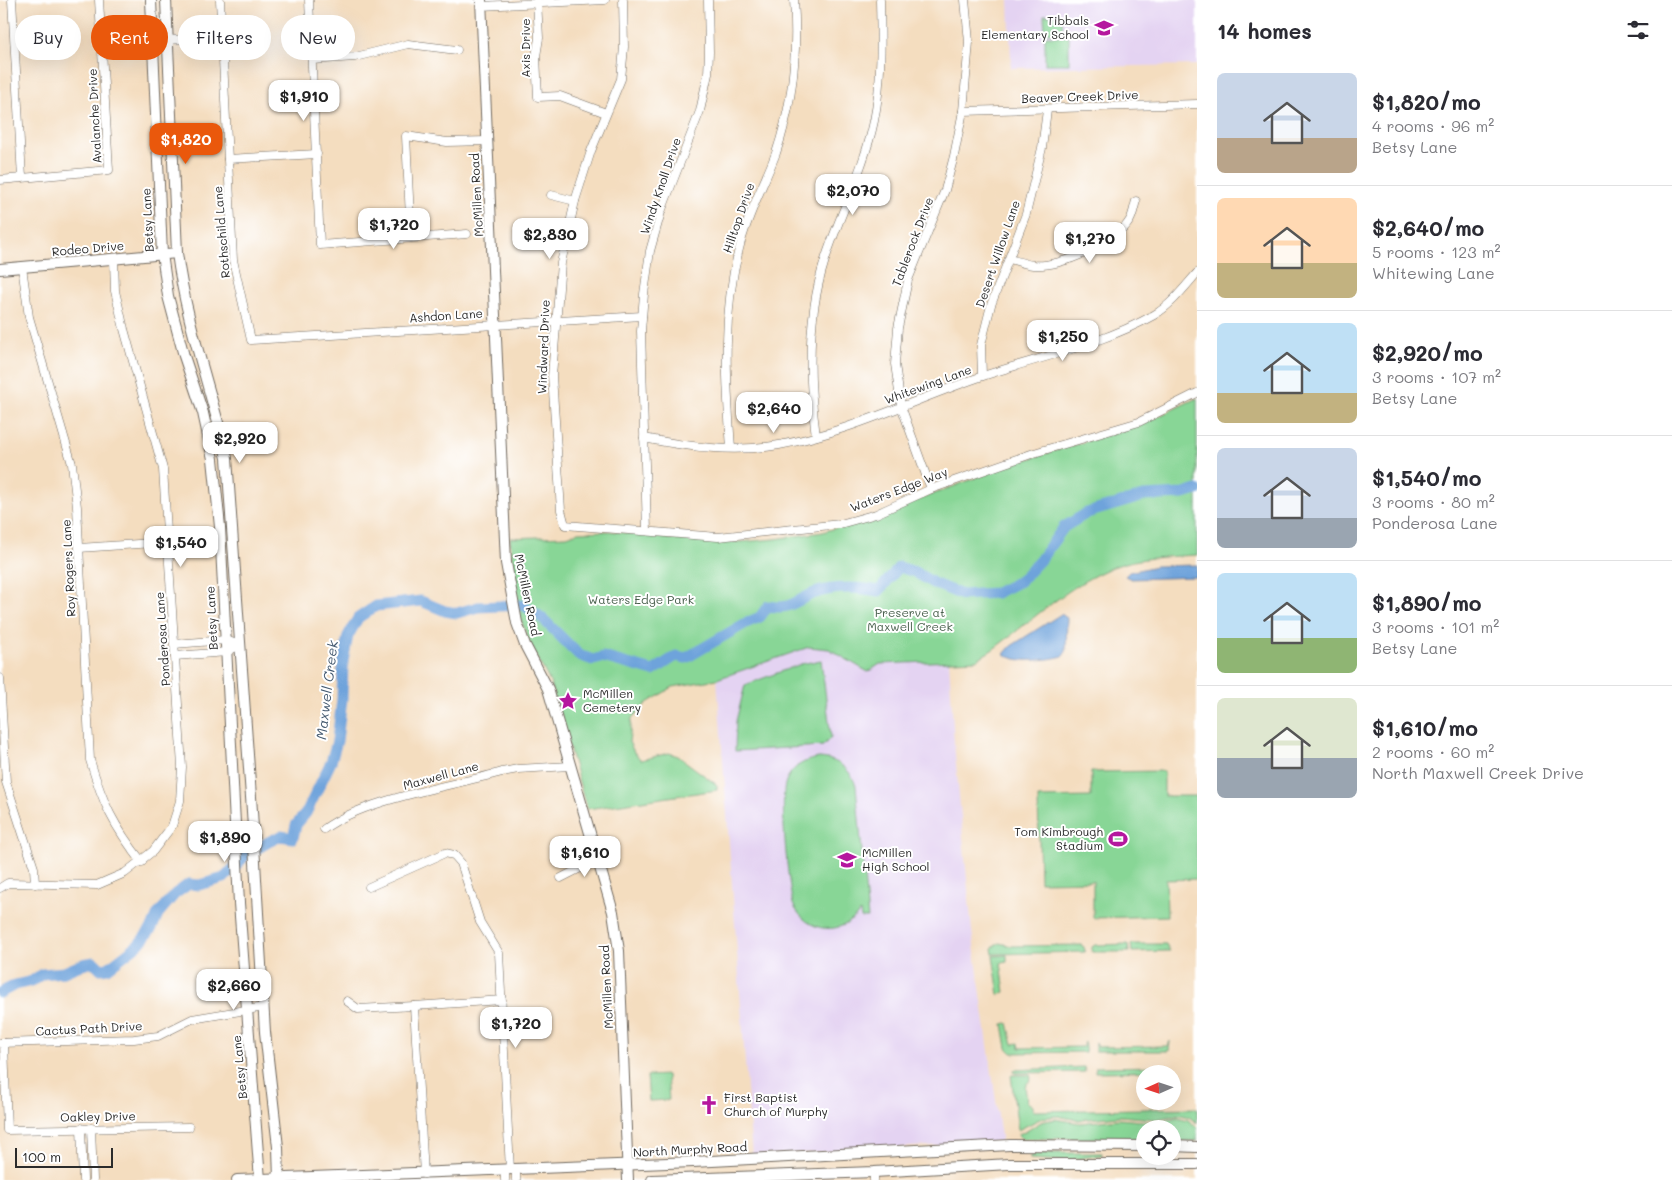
<!DOCTYPE html>
<meta charset="utf-8">
<style>
body{margin:0;font-family:Mali,sans-serif;background:#f7f7f7;color:#2b2b33;height:100vh;display:flex;flex-direction:column;font-size:19px;white-space:nowrap}
*{box-sizing:border-box;margin:0}
p{font-size:16px;color:#7c7c81}
.icon{flex:none;width:28px;height:28px;fill:none;stroke:currentColor;stroke-width:2;stroke-linecap:round;stroke-linejoin:round}
.map{position:relative;flex:1;overflow:hidden}
.details{display:flex;flex-direction:column;background:#fff;width:475px}
.details>*{flex:none}
.banner{position:absolute;left:15px;top:15px;width:475px;height:45px;display:flex;gap:10px}
.needle{width:32px;rotate:267deg}
.controls{position:absolute;left:1136px;top:1065px;display:grid;gap:10px}
.controls a{display:grid;place-items:center;width:45px;height:45px;border-radius:50%;background:#fff;box-shadow:0 5px 20px #0002;font-size:25px}
.scale{position:absolute;left:15px;bottom:12px;width:98px;box-sizing:border-box;padding-left:5px;border:2px solid #2b2b2b;border-top:0;font-size:14px;line-height:18px;white-space:nowrap;color:#2b2b2b;-webkit-text-stroke:4px #fff;paint-order:stroke}
.price{position:absolute;translate:-50% -42px;padding:0 11px;border-radius:10px;background:#fff;color:#222;font-size:16px;line-height:32px;filter:drop-shadow(0 1px 2px #0008)}
.price::after{content:'';position:absolute;left:50%;top:30px;width:15px;height:11px;margin-left:-8px;background:inherit;clip-path:polygon(0 0,100% 0,50% 100%)}
.price.on{background:#ea580c;color:#fff}
ul{padding:0;list-style:none}
li{display:flex;align-items:center;gap:15px;height:125px;padding:0 20px}
li+li{border-top:1px solid #e1e1e2}
li span{display:grid;place-items:center;flex:none;width:140px;height:100px;border-radius:8px;color:#555}
li>.icon{margin-inline-start:auto}
span .icon{width:60px;height:60px;fill:#fffc;stroke-width:1}
li b{font-size:21px}
h2{display:flex;justify-content:space-between;align-items:center;height:60px;padding:0 20px;font-size:21px}
.pill{padding:0 18px;border-radius:22px;background:#fff;box-shadow:0 5px 20px #0002;font-size:18px;line-height:45px}
.pill.on{background:#ea580c;color:#fff}
main{display:flex;flex:1;min-height:0}
.map>svg:first-child{display:block}
.built{fill:#e4d3f2}
.green{fill:#88d696;stroke:#5a8060}
.water{fill:#6ea3db;stroke:#4c6783}
.lines{fill:none;stroke-linecap:round;stroke-linejoin:round}
.river{stroke:#6ea3db;stroke-width:11}
.street-casing{stroke:#71695f;stroke-width:9}
.secondary-casing{stroke:#71695f;stroke-width:12}
.street{stroke:#fff;stroke-width:8}
.secondary{stroke:#fff;stroke-width:10}
.labels{text-anchor:middle;stroke-width:4;stroke-linejoin:round;paint-order:stroke}
.poi-label{font-size:12px;fill:#2b2b2b;stroke:#fff;text-anchor:start}
.street-label{font-size:12px;fill:#2b2b2b;stroke:#fff}
.park-label{font-size:12px;fill:#475e4b;stroke:#fff}
.water-label{font-size:14px;font-style:italic;fill:#465b71;stroke:#fff}
</style>
<main>
<div class="map">
<svg width="1197" height="1180" viewBox="0 0 1197 1180">
<rect width="100%" height="100%" fill="#fff"/>
<filter id="ink" filterUnits="userSpaceOnUse"><feTurbulence type="fractalNoise" baseFrequency=".02" numOctaves="2"/><feDisplacementMap in="SourceGraphic" scale="10" xChannelSelector="R" yChannelSelector="G"/><feConvolveMatrix kernelMatrix="1 2 1 2 8 2 1 2 1" color-interpolation-filters="sRGB"/></filter>
<filter id="wash" filterUnits="userSpaceOnUse"><feTurbulence type="fractalNoise" baseFrequency=".0096" numOctaves="4" result="noise"/><feDisplacementMap in="SourceGraphic" scale="20" xChannelSelector="R" yChannelSelector="G"/><feGaussianBlur stdDeviation="1.12" result="paint"/><feColorMatrix in="noise" values="0 0 0 0 0 0 0 0 0 0 0 0 0 0 0 0 0 1.4 0 .05"/><feComposite in="paint" operator="in"/></filter>
<g filter="url(#wash)">
<rect width="100%" height="100%" fill="#f4ddbf"/>
<g class="built">
<path d="M1009 0H1197V65L1011 68Z"/>
<path d="M809 647 829 649 868 672 880 664 949 660 954 743 972 931 1001 1137 1000 1142 752 1156 717 679Z"/>
</g>
<g class="green">
<path d="M1044 15H1062L1063 33H1045Z"/>
<rect x="1045" y="36" width="24" height="28"/>
<path d="M1197 398V555C1166 557 1132 557 1104 571 1066 588 1026 625 992 650L976 660 880 664 868 672 829 649 809 647 717 679 673 687 647 703 632 718 629 742 634 752 641 760 669 753 678 756 717 785V790L587 809 550 682 531 646 522 623 514 580 510 538 567 536 578 532 610 531 679 540 740 542 775 539 823 532 890 511 1009 465 1140 425Z"/>
<path d="M821 660 831 737 823 746 735 751 736 721 745 685 801 664Z"/>
<path d="M819 758C837 759 850 768 856 786L868 918H861L860 912C841 937 806 933 793 904 788 884 779 798 786 781 792 767 804 760 819 758Z"/>
<path d="M1164 771V796H1197V879L1166 880 1167 916 1093 918V881L1040 882 1038 798 1091 797V772Z"/>
<path d="M999 943 1012 946 1081 945 1084 947 1085 952 993 954 992 948Z"/>
<path d="M1128 944 1129 952H1092V947L1095 945Z"/>
<path d="M1131 944H1166L1170 951 1132 952Z"/>
<path d="M1007 955V962L1001 963 1005 992 999 995 993 956Z"/>
<path d="M1008 1023 1013 1044 1019 1043 1020 1048 1083 1047 1085 1042V1052L1012 1053 1007 1048 1003 1024Z"/>
<path d="M1170 1041 1169 1051H1095V1042L1097 1047 1168 1046Z"/>
<path d="M1169 1066 1170 1071 1095 1072 1096 1067Z"/>
<path d="M1084 1067 1085 1072 1015 1073 1014 1070Z"/>
<path d="M667 1075 669 1100 649 1101 647 1076Z"/>
<path d="M1011 1075H1030L1031 1079 1025 1086 1027 1102 1033 1106V1111L1197 1108V1123L1189 1117 1181 1115 1155 1119 1120 1116 1078 1120 1057 1116 1042 1118 1018 1130Z"/>
<path d="M1178 1117 1188 1120 1197 1127V1141H1173L1172 1129H1145V1141L1114 1138 1022 1139 1017 1134 1025 1132 1041 1122 1055 1119 1080 1123 1119 1119 1155 1122Z"/>
<path d="M1036 1153H1102V1155L1063 1161 1030 1159V1156Z"/>
</g>
<g class="water">
<path d="M1197 565V577L1131 579 1125 576 1129 572 1156 566Z"/>
<path d="M1061 614 1067 618 1066 651 1063 656C1049 660 1016 664 1004 654L1011 646Z"/>
</g>
<g class="lines">
<path class="river" d="M0 993 15 985 32 981 42 974 64 972 83 964 94 962 101 969 108 968 139 944 152 928 158 914 175 894 189 884 199 885 224 878 245 856 270 841 281 836 293 838 296 825 306 813 331 762 337 741 342 699 343 661 348 636 358 618 376 606 421 601 445 611 457 613 478 607 523 605 541 617 579 655 593 660 603 657 653 671 676 656 686 658 746 623 760 617 768 606C790 610 794 602 812 594 833 586 857 587 879 591L899 567 915 572 933 583 962 595 996 593 1020 581 1040 560 1064 527 1087 513 1144 496 1184 494 1197 490"/>
</g>
</g>
<g filter="url(#ink)">
<g class="lines">
<g class="street-casing">
<g id="street">
<path d="M12 0 22 178"/>
<path d="M220 0 233 260 251 340 642 316"/>
<path d="M309 0 320 245 467 234"/>
<path d="M537 0 539 38 536 56 538 97 560 96 606 113"/>
<path d="M623 0 624 47 621 79 591 151 575 201 561 263 552 376 561 510 565 525 718 537 840 524 876 514 931 489 1034 453 1139 422 1197 393"/>
<path d="M481 6 605 0"/>
<path d="M102 42 222 38"/>
<path d="M312 60 355 57 408 44 457 50"/>
<path d="M963 111 1197 104"/>
<path d="M228 159 317 154"/>
<path d="M0 180 109 170 99 0"/>
<path d="M551 195 575 201"/>
<path d="M411 238 406 136 447 142 487 141"/>
<path d="M1010 259C1017 261 1025 264 1033 265 1059 268 1116 244 1130 220 1133 215 1134 207 1136 201"/>
<path d="M22 267 29 317 72 464 77 507 90 760C103 804 113 825 142 862"/>
<path d="M982 376 981 345 991 305 1026 214 1042 148 1047 110"/>
<path d="M816 436C808 378 807 316 825 260 840 213 864 169 874 121 882 81 881 40 880 0"/>
<path d="M644 438C688 447 734 453 779 445 850 432 915 399 983 376 1040 357 1101 345 1154 315 1171 305 1184 288 1197 273"/>
<path d="M731 448C726 380 722 315 739 249 747 215 764 185 776 153 793 103 798 53 794 0"/>
<path d="M931 489 901 406 895 364 898 328 908 280 945 190 954 156 963 111 969 42 965 0"/>
<path d="M647 531 641 331 644 294 650 251 661 212 700 111 708 74 709 52 708 0"/>
<path d="M79 548 168 542"/>
<path d="M174 644 226 640 239 645"/>
<path d="M175 656 227 652 239 645"/>
<path d="M0 678 6 782 34 868 35 884"/>
<path d="M324 829C364 799 451 786 502 772L518 769 570 766"/>
<path d="M561 878 598 859"/>
<path d="M369 887 445 853 454 855 461 863 480 922 499 953 510 1170"/>
<path d="M0 888 8 883 97 885 125 873 153 851 172 826 180 801 182 767 163 469 124 329 115 291 114 260"/>
<path d="M347 1001 358 1009 414 1006"/>
<path d="M0 1043 134 1039 158 1036 192 1019 264 1007"/>
<path d="M4 1043 7 1130 189 1127"/>
<path d="M81 1128 83 1180"/>
<path d="M91 1128 93 1180"/>
<path d="M516 1170V1180"/>
<path d="M505 1171V1180"/>
<path d="M874 1172V1180"/>
<path d="M424 1174 414 1006 502 1000"/>
</g>
</g>
<g class="secondary-casing">
<g id="secondary">
<path d="M151 0 162 254 168 296 184 356 203 413 213 459 220 527 239 903 260 1180"/>
<path d="M166 0 177 253C186 323 211 389 227 458L252 811 265 1032 278 1147 279 1180"/>
<path d="M481 0 506 563 517 623 525 645 548 689 613 912 619 951 628 1180"/>
<path d="M0 269 177 253"/>
<path d="M1172 1146 1197 1147"/>
<path d="M237 1180 693 1162 1010 1145 1145 1146"/>
<path d="M652 1180 874 1172 1009 1164H1197"/>
</g>
</g>
<use href="#street" class="street"/>
<use href="#secondary" class="secondary"/>
</g>
</g>
<defs>
<g id="school-bare" transform="scale(1.5)"><path d="M0-5L7-2L0 1L-7-2ZM-4 1L0 2.5L4 1V4Q0 6-4 4Z" fill="#b5179e" stroke="#fff" stroke-width="2.5" paint-order="stroke"/></g>
<g id="sight-bare" transform="scale(1.5)"><path d="M0-6L1.8-2.2L6-1.7L2.9 1.2L3.7 5.4L0 3.3L-3.7 5.4L-2.9 1.2L-6-1.7L-1.8-2.2Z" fill="#b5179e" stroke="#fff" stroke-width="2.5" paint-order="stroke"/></g>
<g id="stadium-bare" transform="scale(1.5)"><path d="M0-5a6.5 5 0 1 0 0 10a6.5 5 0 1 0 0-10ZM-3.5-1.8h7v3.6h-7Z" fill="#b5179e" stroke="#fff" stroke-width="2.5" paint-order="stroke"/></g>
<g id="church-bare" transform="scale(1.5)"><path d="M-1.2-6h2.4v3.5h3.3v2.4h-3.3V6h-2.4V-.1h-3.3v-2.4h3.3Z" fill="#b5179e" stroke="#fff" stroke-width="2.5" paint-order="stroke"/></g>
</defs>
<g fill-rule="evenodd">
<use href="#school-bare" x="1104" y="28"/>
<use href="#sight-bare" x="568" y="701"/>
<use href="#stadium-bare" x="1118" y="839"/>
<use href="#school-bare" x="847" y="860"/>
<use href="#church-bare" x="709" y="1105"/>
</g>
<g class="labels">
<g class="poi-label">
<text x="1089" y="25" text-anchor="end">Tibbals<tspan x="1089" dy="14">Elementary School</tspan></text>
<text x="583" y="698">McMillen<tspan x="583" dy="14">Cemetery</tspan></text>
<text x="1103" y="836" text-anchor="end">Tom Kimbrough<tspan x="1103" dy="14">Stadium</tspan></text>
<text x="862" y="857">McMillen<tspan x="862" dy="14">High School</tspan></text>
<text x="724" y="1102">First Baptist<tspan x="724" dy="14">Church of Murphy</tspan></text>
</g>
<g class="street-label">
<text transform="translate(526 48) rotate(-90)" y="4">Axis Drive</text>
<text transform="translate(1080 97) rotate(-2)" y="4">Beaver Creek Drive</text>
<text transform="translate(95 116) rotate(-93)" y="4">Avalanche Drive</text>
<text transform="translate(661 186) rotate(-71)" y="4">Windy Knoll Drive</text>
<text transform="translate(477 195) rotate(-93)" y="4">McMillen Road</text>
<text transform="translate(739 218) rotate(-71)" y="4">Hilltop Drive</text>
<text transform="translate(148 220) rotate(-93)" y="4">Betsy Lane</text>
<text transform="translate(222 232) rotate(-95)" y="4">Rothschild Lane</text>
<text transform="translate(913 242) rotate(-69)" y="4">Tablerock Drive</text>
<text transform="translate(88 249) rotate(-5)" y="4">Rodeo Drive</text>
<text transform="translate(998 254) rotate(-71)" y="4">Desert Willow Lane</text>
<text transform="translate(446 316) rotate(-4)" y="4">Ashdon Lane</text>
<text transform="translate(544 347) rotate(-88)" y="4">Windward Drive</text>
<text transform="translate(928 385) rotate(-20)" y="4">Whitewing Lane</text>
<text transform="translate(899 490) rotate(-21)" y="4">Waters Edge Way</text>
<text transform="translate(69 568) rotate(-93)" y="4">Roy Rogers Lane</text>
<text transform="translate(527 595) rotate(78)" y="4">McMillen Road</text>
<text transform="translate(212 618) rotate(-93)" y="4">Betsy Lane</text>
<text transform="translate(163 639) rotate(-94)" y="4">Ponderosa Lane</text>
<text transform="translate(441 776) rotate(-15)" y="4">Maxwell Lane</text>
<text transform="translate(607 987) rotate(-93)" y="4">McMillen Road</text>
<text transform="translate(89 1029) rotate(-3)" y="4">Cactus Path Drive</text>
<text transform="translate(240 1067) rotate(-96)" y="4">Betsy Lane</text>
<text transform="translate(98 1117) rotate(-1)" y="4">Oakley Drive</text>
<text transform="translate(690 1150) rotate(-3)" y="4">North Murphy Road</text>
</g>
<g class="park-label">
<text x="641" y="604">Waters Edge Park</text>
<text x="910" y="617">Preserve at<tspan x="910" dy="14">Maxwell Creek</tspan></text>
</g>
<g class="water-label">
<text transform="translate(327 690) rotate(-83)" y="5">Maxwell Creek</text>
</g>
</g>
</svg>
<div class="controls">
<a><svg class="needle" viewBox="-14 -14 28 28"><path d="M0-13l5 13h-10z" fill="#e53935"/><path d="M0 13l5-13h-10z" fill="#7c7c81"/></svg></a>
<a><svg class="icon" aria-label="locate" viewBox="0 0 24 24"><circle cx="12" cy="12" r="6"/><path d="M12 2v4M12 18v4M2 12h4M18 12h4"/></svg></a>
</div>
<div class="scale">100 m</div>
<b class="price" style="left:304px;top:122px">$1,910</b>
<b class="price on" style="left:186px;top:165px">$1,820</b>
<b class="price" style="left:853px;top:216px">$2,070</b>
<b class="price" style="left:394px;top:250px">$1,720</b>
<b class="price" style="left:550px;top:260px">$2,830</b>
<b class="price" style="left:1090px;top:264px">$1,270</b>
<b class="price" style="left:1063px;top:362px">$1,250</b>
<b class="price" style="left:774px;top:434px">$2,640</b>
<b class="price" style="left:240px;top:464px">$2,920</b>
<b class="price" style="left:181px;top:568px">$1,540</b>
<b class="price" style="left:225px;top:863px">$1,890</b>
<b class="price" style="left:585px;top:878px">$1,610</b>
<b class="price" style="left:234px;top:1011px">$2,660</b>
<b class="price" style="left:516px;top:1049px">$1,720</b>
<div class="banner">
<a class="pill">Buy</a>
<a class="pill on">Rent</a>
<a class="pill">Filters</a>
<a class="pill">New</a>
</div>
</div>
<section class="details">
<h2>14 homes<svg class="icon" aria-label="filters" viewBox="0 0 24 24"><path d="M4 7h16M4 17h16"/><circle cx="9" cy="7" r="2"/><circle cx="15" cy="17" r="2"/></svg></h2>
<ul>
<li><span style="background:linear-gradient(#c9d6e8 65%,#b9a48a 0)"><svg class="icon" aria-label="home" viewBox="0 0 24 24"><path d="M3 11l9-7 9 7M6 9v11h12V9"/></svg></span><div><b>$1,820/mo</b><p>4 rooms · 96 m²</p><p>Betsy Lane</p></div></li>
<li><span style="background:linear-gradient(#ffd9b3 65%,#c2b280 0)"><svg class="icon" aria-label="home" viewBox="0 0 24 24"><path d="M3 11l9-7 9 7M6 9v11h12V9"/></svg></span><div><b>$2,640/mo</b><p>5 rooms · 123 m²</p><p>Whitewing Lane</p></div></li>
<li><span style="background:linear-gradient(#bfe0f5 70%,#c2b280 0)"><svg class="icon" aria-label="home" viewBox="0 0 24 24"><path d="M3 11l9-7 9 7M6 9v11h12V9"/></svg></span><div><b>$2,920/mo</b><p>3 rooms · 107 m²</p><p>Betsy Lane</p></div></li>
<li><span style="background:linear-gradient(#c9d6e8 70%,#9aa5b1 0)"><svg class="icon" aria-label="home" viewBox="0 0 24 24"><path d="M3 11l9-7 9 7M6 9v11h12V9"/></svg></span><div><b>$1,540/mo</b><p>3 rooms · 80 m²</p><p>Ponderosa Lane</p></div></li>
<li><span style="background:linear-gradient(#bfe0f5 65%,#8fb573 0)"><svg class="icon" aria-label="home" viewBox="0 0 24 24"><path d="M3 11l9-7 9 7M6 9v11h12V9"/></svg></span><div><b>$1,890/mo</b><p>3 rooms · 101 m²</p><p>Betsy Lane</p></div></li>
<li><span style="background:linear-gradient(#dfe7d0 60%,#9aa5b1 0)"><svg class="icon" aria-label="home" viewBox="0 0 24 24"><path d="M3 11l9-7 9 7M6 9v11h12V9"/></svg></span><div><b>$1,610/mo</b><p>2 rooms · 60 m²</p><p>North Maxwell Creek Drive</p></div></li>
</ul>
</section>
</main>
